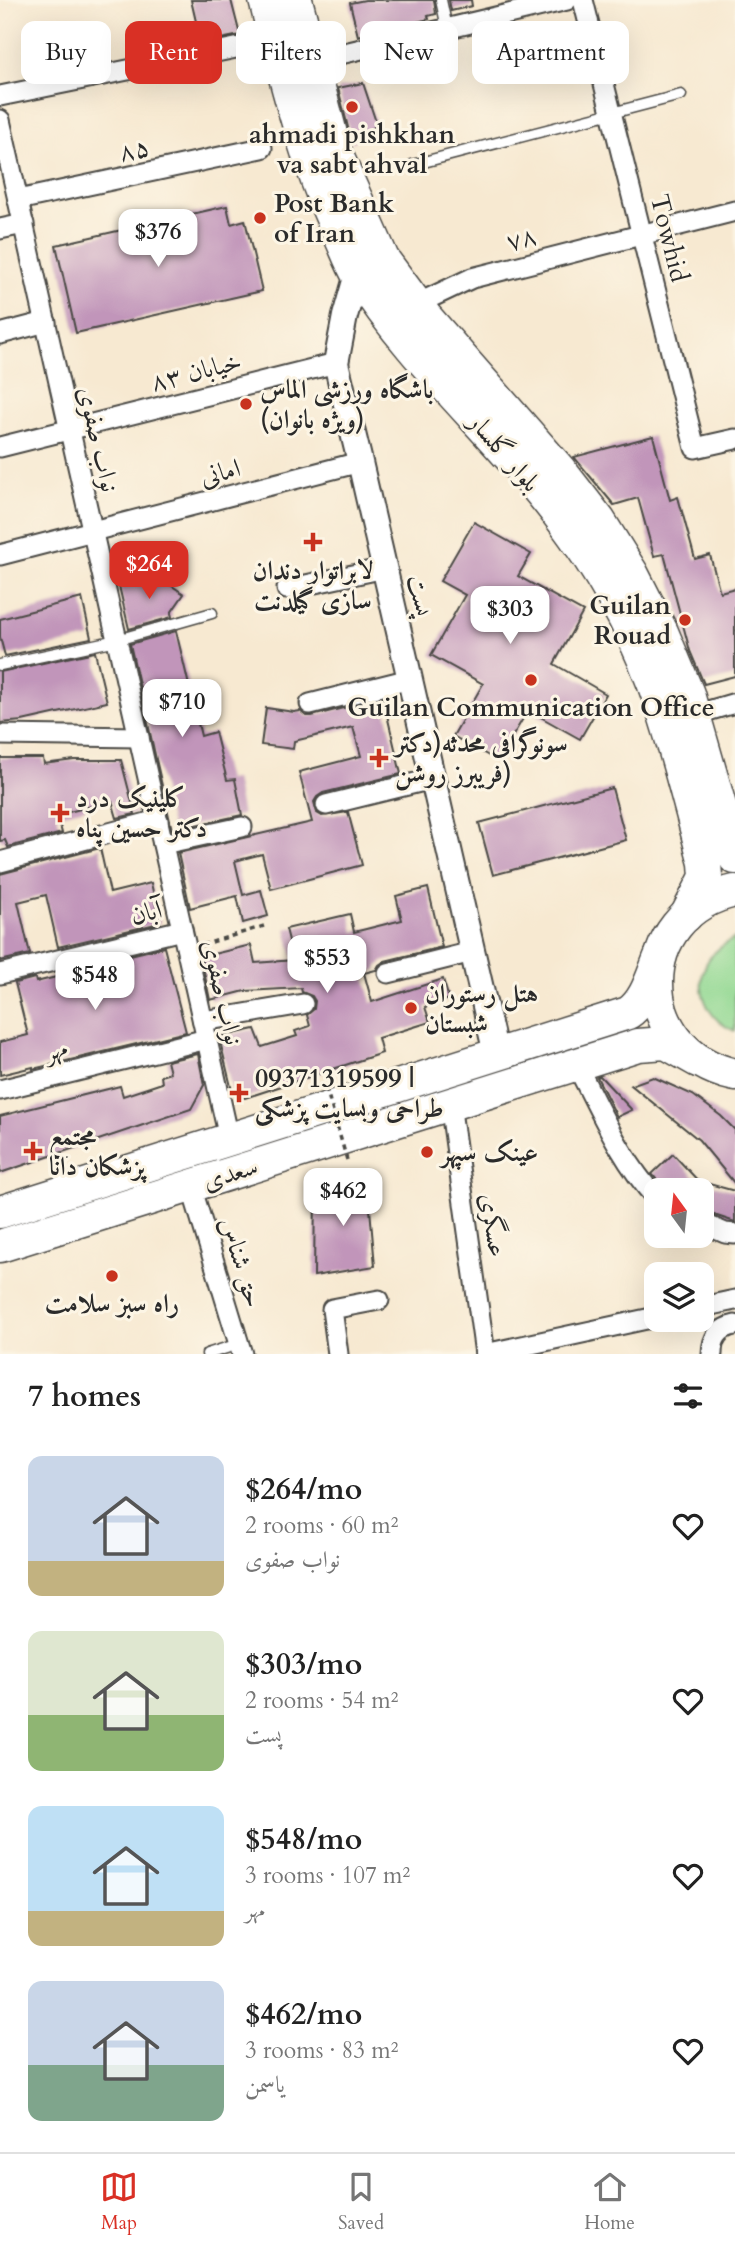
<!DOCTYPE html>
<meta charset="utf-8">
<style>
body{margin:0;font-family:Cardo,Amiri,serif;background:#f2f2f2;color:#222;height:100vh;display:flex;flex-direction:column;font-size:26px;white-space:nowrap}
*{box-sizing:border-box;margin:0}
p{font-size:23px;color:#767676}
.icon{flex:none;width:38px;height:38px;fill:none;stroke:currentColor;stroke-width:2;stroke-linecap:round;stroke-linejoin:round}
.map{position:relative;height:1354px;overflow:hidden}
.side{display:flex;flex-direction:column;background:#fff;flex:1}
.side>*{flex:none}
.top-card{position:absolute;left:21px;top:21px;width:693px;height:63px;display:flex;gap:14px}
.needle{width:46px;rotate:345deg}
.buttons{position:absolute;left:644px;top:1178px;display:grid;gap:14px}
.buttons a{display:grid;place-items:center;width:70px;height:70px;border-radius:14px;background:#fff;box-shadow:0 7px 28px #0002;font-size:35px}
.price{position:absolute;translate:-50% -60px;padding:0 16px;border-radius:14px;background:#fff;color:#222;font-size:23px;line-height:46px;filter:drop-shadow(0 2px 4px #0008)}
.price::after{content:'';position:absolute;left:50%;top:42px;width:21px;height:16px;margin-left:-10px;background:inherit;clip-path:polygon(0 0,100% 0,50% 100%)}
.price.on{background:#d93025;color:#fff}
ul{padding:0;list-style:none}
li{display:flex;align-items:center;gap:21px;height:175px;padding:0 28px}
li span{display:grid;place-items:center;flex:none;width:196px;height:140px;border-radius:14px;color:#555}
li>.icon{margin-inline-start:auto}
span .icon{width:84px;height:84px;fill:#fffc;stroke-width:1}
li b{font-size:30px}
h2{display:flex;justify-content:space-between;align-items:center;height:84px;padding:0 28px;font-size:30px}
.pill{padding:0 24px;border-radius:14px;background:#fff;box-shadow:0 7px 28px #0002;font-size:24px;line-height:63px}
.pill.on{background:#d93025;color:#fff}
.menu{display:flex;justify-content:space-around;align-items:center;height:98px;border-top:2px solid #e0e0e0;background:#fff;font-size:19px;color:#767676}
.menu a{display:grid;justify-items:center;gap:4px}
.menu .on{color:#d93025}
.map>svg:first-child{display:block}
.green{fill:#91d892;stroke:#5e825e;stroke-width:2}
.building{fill:#c195ba}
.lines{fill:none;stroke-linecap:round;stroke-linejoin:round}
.service-casing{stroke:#4a4844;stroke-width:13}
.minor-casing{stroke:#4a4844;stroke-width:23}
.tertiary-casing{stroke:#4a4844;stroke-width:28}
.primary-casing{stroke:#4a4844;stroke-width:35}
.path{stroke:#4a4844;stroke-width:3.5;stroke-dasharray:5 5;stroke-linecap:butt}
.service{stroke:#fff;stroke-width:10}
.minor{stroke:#fff;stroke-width:19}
.tertiary{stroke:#fff;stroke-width:24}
.primary{stroke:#fff;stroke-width:32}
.path-bridge{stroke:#4a4844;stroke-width:3.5;stroke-dasharray:5 5;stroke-linecap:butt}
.poi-dot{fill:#c8321e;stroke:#fcf5e5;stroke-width:2.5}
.labels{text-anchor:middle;stroke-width:6;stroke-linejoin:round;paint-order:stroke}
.poi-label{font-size:26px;font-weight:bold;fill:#2b2b2b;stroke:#fcf5e5;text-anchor:start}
.street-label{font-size:26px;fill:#2b2b2b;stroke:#fcf5e5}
</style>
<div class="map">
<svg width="735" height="1354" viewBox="0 0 735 1354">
<rect width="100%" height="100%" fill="#fcf5e5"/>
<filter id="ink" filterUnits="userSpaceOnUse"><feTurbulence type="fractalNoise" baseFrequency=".0143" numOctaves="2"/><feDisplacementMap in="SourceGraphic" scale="14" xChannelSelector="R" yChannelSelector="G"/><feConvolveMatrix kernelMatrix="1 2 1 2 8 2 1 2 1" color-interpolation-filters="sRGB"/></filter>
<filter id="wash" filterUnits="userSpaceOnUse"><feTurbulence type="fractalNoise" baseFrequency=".00686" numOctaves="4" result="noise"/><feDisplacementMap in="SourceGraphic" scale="28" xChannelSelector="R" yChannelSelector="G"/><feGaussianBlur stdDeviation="1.57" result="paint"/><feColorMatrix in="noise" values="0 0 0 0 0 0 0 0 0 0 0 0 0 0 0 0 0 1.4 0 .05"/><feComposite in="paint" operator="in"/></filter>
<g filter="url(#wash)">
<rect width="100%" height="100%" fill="#f7e9d1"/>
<path class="green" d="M735 938V1031C707 1020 692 986 709 959 716 949 725 944 735 938Z"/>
<g id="blocks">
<g class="building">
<path d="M191 0H231L240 35 201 43Z"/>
<path d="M365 0H434L436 14 428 16 429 19 358 36 350 3Z"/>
<path d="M449 0H471L472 6 451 11Z"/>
<path d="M363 83 377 125 352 143 338 88Z"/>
<path d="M227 206 231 224 245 220 262 291 76 333 56 245Z"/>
<path d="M653 436 670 500 678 497 695 559 710 555 720 592 735 588V676L704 684 690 651 664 554 654 556 638 498 614 505 574 457Z"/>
<path d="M474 522 531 554 518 576 583 612 554 664 606 694 580 739 528 710 498 761 453 736 483 684 431 655 465 595 440 581Z"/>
<path d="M157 576 184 594 171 613 172 617 129 629 119 586Z"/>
<path d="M82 598 91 638 5 656 0 637V619Z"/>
<path d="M176 631 201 736 215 732 227 780 235 779 242 815 172 830 130 644Z"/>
<path d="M95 652 107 702 22 721 0 723V672Z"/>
<path d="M383 698 401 774 323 793 317 797 314 802 317 813 322 816 348 812 362 865 271 889 262 854 235 861 243 895 261 890 268 916 243 923 237 896 190 908 178 853 312 822 299 772 361 756 353 727 294 741 293 749 261 745 266 708 294 712 300 711 306 716H312Z"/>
<path d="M0 758H43L44 764 74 760H121L135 814 117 818 112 801 57 815 62 833 8 847 5 840 0 841Z"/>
<path d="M612 788 626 840 493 875 479 823Z"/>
<path d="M100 848 110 893 151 883 160 923 58 947 46 895 18 902 30 954 0 961V874Z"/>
<path d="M428 888 442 947 385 961 379 965 376 970 364 973 372 1002 443 979 449 999 425 1007 430 1022 378 1038 382 1053 245 1098 233 1095 219 1037 255 1029 262 1047 297 1036 295 1031 310 1026 307 1015 314 1009 315 1001 312 996 302 992 301 988 245 991 210 1000 201 957 251 945 255 963 294 960 286 929 350 914 354 932 402 920 396 896Z"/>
<path d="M164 947 186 1032 33 1069V1067L0 1075V1042L28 1035 15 983 35 978 36 982 93 968 92 964Z"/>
<path d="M198 1054 204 1085 191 1109 0 1173V1116L120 1086 123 1096 162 1083 161 1076 170 1073 167 1061Z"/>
<path d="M600 1076 632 1110 617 1117 597 1077Z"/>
<path d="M653 1077 693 1095 721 1116 735 1130V1184L699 1140 631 1085Z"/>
<path d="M673 1154 702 1185V1182L735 1191V1222L702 1211V1190H665L652 1174Z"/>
<path d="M367 1175 375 1266 314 1276 315 1190Z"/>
</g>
</g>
</g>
<g filter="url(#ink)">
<use href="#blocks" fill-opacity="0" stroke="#4a4844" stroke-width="2"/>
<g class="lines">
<g class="service-casing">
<g id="service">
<path d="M441 0 447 28"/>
<path d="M412 165 681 95"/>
<path d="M0 665 117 640 212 613"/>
<path d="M207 1354 239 1344"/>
</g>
</g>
<g class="minor-casing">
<g id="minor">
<path d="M583 0 695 448 735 439"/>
<path d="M311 61 567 0"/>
<path d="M0 96 275 40"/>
<path d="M0 120 229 1138"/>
<path d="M18 200 262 148"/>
<path d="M0 229 24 224"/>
<path d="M417 304 472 278 735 211"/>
<path d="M0 334 46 322"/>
<path d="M0 447 336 363"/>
<path d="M0 555 360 462"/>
<path d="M287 589 385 568"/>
<path d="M310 704 410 679"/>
<path d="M694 715 735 703"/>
<path d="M0 735 139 737"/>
<path d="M326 805 432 779"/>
<path d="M163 844 242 827"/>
<path d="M0 862 158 820"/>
<path d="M388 973 472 952"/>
<path d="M0 974 182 930"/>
<path d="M203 1021 303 1004"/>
<path d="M576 1064C600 1110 621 1160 656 1198"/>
<path d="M0 1090 207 1039"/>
<path d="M450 1103 485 1354"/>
<path d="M191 1186 242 1354"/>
<path d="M702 1223 725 1233 735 1234"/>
<path d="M702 1307 735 1300"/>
<path d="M338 1354 332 1309 379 1300"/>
<path d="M485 1354 656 1317"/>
<path d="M712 1354C712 1338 719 1328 735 1325"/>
</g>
</g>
<g class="tertiary-casing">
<path id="tertiary" d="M357 274 345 316 336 363 360 462 496 1054"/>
</g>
<g class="primary-casing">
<g id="primary">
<path d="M265 0C285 79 304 157 338 232 345 246 350 262 358 275 418 370 509 444 574 536 610 587 641 646 661 705 678 757 691 810 705 863L706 877 686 916"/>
<path d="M296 0 336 153 383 259 426 317 560 470 599 520 632 573 662 632 688 694 735 858"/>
<path d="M735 891C631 913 631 1052 735 1075"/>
<path d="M0 1212 628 1013C646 1001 652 976 660 957"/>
<path d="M0 1246 638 1045 666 1043 698 1061"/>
</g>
</g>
<path class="path" d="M202 945 264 926"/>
<use href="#service" class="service"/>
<use href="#minor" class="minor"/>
<use href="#tertiary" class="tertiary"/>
<use href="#primary" class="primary"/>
<path class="path-bridge" d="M326 1088 347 1160"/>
</g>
</g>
<g class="poi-dot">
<circle cx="352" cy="107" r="7"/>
<circle cx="260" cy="218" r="7"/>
<circle cx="246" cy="404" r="7"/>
<path d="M309.5 531.5h7v7h7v7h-7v7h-7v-7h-7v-7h7z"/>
<circle cx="685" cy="620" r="7"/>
<circle cx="531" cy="680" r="7"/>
<path d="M375.5 747.5h7v7h7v7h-7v7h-7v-7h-7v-7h7z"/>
<path d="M56.5 802.5h7v7h7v7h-7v7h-7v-7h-7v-7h7z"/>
<circle cx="411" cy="1008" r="7"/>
<path d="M235.5 1082.5h7v7h7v7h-7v7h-7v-7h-7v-7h7z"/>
<path d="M29.5 1140.5h7v7h7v7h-7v7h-7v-7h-7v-7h7z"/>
<circle cx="427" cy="1152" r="7"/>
<circle cx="112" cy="1276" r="7"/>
</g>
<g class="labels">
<g class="poi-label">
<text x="352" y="143" text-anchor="middle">ahmadi pishkhan<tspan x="352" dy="30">va sabt ahval</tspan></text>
<text x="274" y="212">Post Bank<tspan x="274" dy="30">of Iran</tspan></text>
<text x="260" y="398">باشگاه ورزشی الماس<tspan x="260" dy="30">(ویژه بانوان)</tspan></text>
<text x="313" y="579" text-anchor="middle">لابراتوار دندان<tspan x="313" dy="30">سازی گیلدنت</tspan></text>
<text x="671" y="614" text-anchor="end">Guilan<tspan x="671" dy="30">Rouad</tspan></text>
<text x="531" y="716" text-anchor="middle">Guilan Communication Office</text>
<text x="395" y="752">سونوگرافی محدثه(دکتر<tspan x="395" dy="30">فریبرز روشن)</tspan></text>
<text x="76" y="807">کلینیک درد<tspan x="76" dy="30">دکتر حسین پناه</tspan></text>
<text x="425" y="1002">هتل رستوران<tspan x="425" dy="30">شبستان</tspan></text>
<text x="255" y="1087">09371319599 |<tspan x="255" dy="30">طراحی وبسایت پزشکی</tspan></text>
<text x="49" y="1145">مجتمع<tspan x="49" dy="30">پزشکان دانا</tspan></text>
<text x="441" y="1161">عینک سپهر</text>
<text x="112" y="1312" text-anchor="middle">راه سبز سلامت</text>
</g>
<g class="street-label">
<text transform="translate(134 149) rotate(-12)" y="9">۸۵</text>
<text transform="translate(521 238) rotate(-15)" y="9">۷۸</text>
<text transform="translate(670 238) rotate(76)" y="9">Towhid</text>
<text transform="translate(196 371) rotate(-14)" y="9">خیابان ۸۳</text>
<text transform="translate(99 439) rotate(77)" y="9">نواب صفوی</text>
<text transform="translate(505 452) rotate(49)" y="9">بلوار گلسار</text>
<text transform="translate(220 472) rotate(-15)" y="9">امانی</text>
<text transform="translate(421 595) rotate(77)" y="9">پست</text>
<text transform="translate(146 912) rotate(-14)" y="9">آبان</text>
<text transform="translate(223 992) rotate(77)" y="9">نواب صفوی</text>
<text transform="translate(56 1049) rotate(-14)" y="9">مهر</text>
<text transform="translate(230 1173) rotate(-18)" y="9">سعدی</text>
<text transform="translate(494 1225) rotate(82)" y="9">عسگری</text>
<text transform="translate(242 1262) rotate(73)" y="9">حق شناس</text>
</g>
</g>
</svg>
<div class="buttons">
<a><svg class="needle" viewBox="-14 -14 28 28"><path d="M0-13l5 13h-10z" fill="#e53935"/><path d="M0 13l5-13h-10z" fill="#767676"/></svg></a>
<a><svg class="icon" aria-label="layers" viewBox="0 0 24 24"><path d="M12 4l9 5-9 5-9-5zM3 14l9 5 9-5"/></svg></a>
</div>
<b class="price" style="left:158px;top:269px">$376</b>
<b class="price on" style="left:149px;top:601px">$264</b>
<b class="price" style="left:510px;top:646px">$303</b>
<b class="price" style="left:182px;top:739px">$710</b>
<b class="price" style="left:327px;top:995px">$553</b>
<b class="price" style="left:95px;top:1012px">$548</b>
<b class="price" style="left:343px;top:1228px">$462</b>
<div class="top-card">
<a class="pill">Buy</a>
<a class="pill on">Rent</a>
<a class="pill">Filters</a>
<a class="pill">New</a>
<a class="pill">Apartment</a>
</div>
</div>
<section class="side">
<h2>7 homes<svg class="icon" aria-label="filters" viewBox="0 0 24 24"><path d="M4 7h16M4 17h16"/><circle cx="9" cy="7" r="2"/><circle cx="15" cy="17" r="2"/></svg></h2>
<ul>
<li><span style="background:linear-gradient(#c9d6e8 75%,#c2b280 0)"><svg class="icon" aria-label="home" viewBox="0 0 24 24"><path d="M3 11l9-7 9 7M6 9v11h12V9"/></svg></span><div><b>$264/mo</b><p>2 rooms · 60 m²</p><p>نواب صفوی</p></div><svg class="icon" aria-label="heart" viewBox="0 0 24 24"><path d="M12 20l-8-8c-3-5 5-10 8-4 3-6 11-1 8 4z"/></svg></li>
<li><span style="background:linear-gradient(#dfe7d0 60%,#8fb573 0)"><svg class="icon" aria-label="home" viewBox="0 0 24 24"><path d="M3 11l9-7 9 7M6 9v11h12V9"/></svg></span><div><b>$303/mo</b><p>2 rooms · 54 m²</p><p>پست</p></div><svg class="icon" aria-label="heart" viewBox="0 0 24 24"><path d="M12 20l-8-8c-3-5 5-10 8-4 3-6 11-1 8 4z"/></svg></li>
<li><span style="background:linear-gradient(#bfe0f5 75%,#c2b280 0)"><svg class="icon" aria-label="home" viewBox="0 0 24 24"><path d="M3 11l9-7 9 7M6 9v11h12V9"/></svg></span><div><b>$548/mo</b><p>3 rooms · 107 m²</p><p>مهر</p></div><svg class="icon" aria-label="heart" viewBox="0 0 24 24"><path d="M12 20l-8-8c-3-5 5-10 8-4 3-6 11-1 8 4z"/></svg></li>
<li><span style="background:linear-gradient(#c9d6e8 60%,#7fa58c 0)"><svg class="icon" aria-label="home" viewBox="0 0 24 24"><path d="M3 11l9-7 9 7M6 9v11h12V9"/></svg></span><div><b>$462/mo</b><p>3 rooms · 83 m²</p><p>یاسمن</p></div><svg class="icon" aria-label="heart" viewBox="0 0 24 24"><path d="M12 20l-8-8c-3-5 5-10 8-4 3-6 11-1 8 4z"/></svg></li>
</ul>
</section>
<nav class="menu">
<a class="on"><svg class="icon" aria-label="map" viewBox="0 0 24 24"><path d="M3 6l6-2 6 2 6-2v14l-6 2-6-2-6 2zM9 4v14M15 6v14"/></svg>Map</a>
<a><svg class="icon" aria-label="saved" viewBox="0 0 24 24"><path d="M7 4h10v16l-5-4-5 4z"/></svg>Saved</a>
<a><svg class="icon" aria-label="home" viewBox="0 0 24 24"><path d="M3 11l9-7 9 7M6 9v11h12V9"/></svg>Home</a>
</nav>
